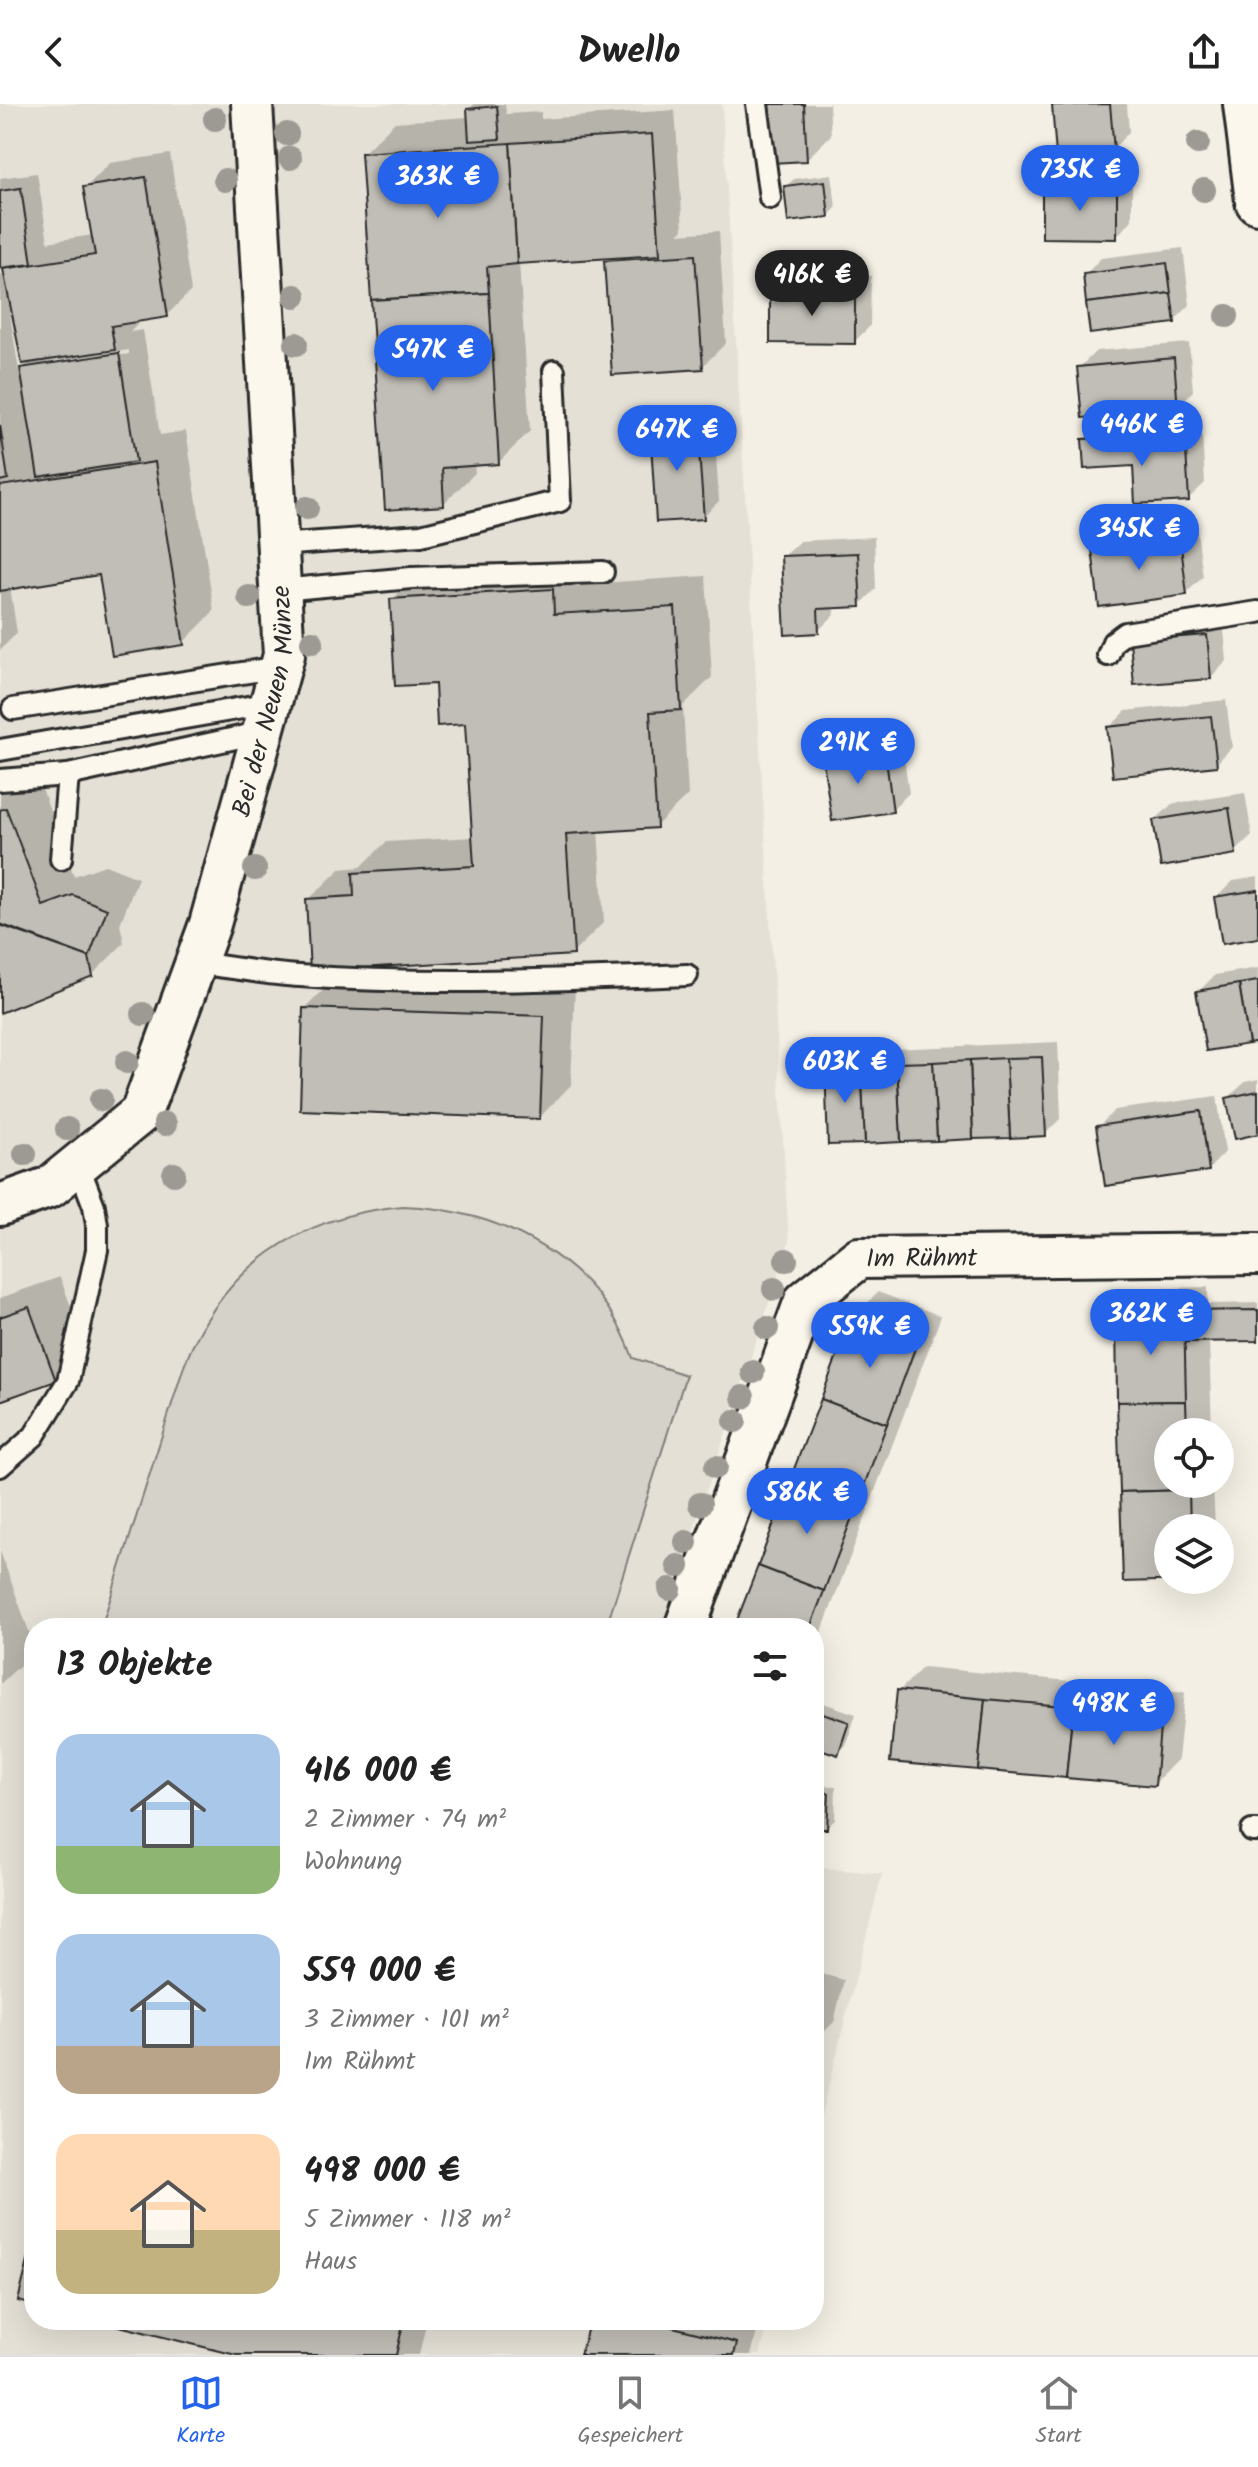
<!DOCTYPE html>
<html lang="de">
<meta charset="utf-8">
<style>
body{margin:0;font-family:Kalam,sans-serif;background:#f6f6f6;color:#222;height:100vh;display:flex;flex-direction:column;font-size:30px;white-space:nowrap}
*{box-sizing:border-box;margin:0}
p{font-size:26px;color:#767676}
.icon{flex:none;width:44px;height:44px;fill:none;stroke:currentColor;stroke-width:2;stroke-linecap:round;stroke-linejoin:round}
.map{position:relative;flex:1;overflow:hidden}
.panel{position:absolute;left:24px;top:1514px;width:800px;height:712px;display:flex;flex-direction:column;background:#fff;border-radius:32px;box-shadow:0 8px 32px #0002}
.panel>*{flex:none}
.tools{position:absolute;left:1154px;top:1314px;display:grid;gap:16px}
.tools a{display:grid;place-items:center;width:80px;height:80px;border-radius:50%;background:#fff;box-shadow:0 8px 32px #0002;font-size:40px}
.price{position:absolute;translate:-50% -68px;padding:0 18px;border-radius:28px;background:#2563eb;color:#fff;font-size:26px;line-height:52px;filter:drop-shadow(0 2px 4px #0008)}
.price::after{content:'';position:absolute;left:50%;top:48px;width:24px;height:18px;margin-left:-12px;background:inherit;clip-path:polygon(0 0,100% 0,50% 100%)}
.price.active{background:#222;color:#fff}
ul{padding:0;list-style:none}
li{display:flex;align-items:center;gap:24px;height:200px;padding:0 32px}
li span{display:grid;place-items:center;flex:none;width:224px;height:160px;border-radius:24px;color:#555}
li>.icon{margin-inline-start:auto}
span .icon{width:96px;height:96px;fill:#fffc;stroke-width:1}
li b{font-size:34px}
h2{display:flex;justify-content:space-between;align-items:center;height:96px;padding:0 32px;font-size:34px}
header{display:flex;justify-content:space-between;align-items:center;height:104px;padding:0 32px;background:#fff;font-size:36px;font-weight:700}
.menu{display:flex;justify-content:space-around;align-items:center;height:112px;border-top:2px solid #e0e0e0;background:#fff;font-size:22px;color:#767676}
.menu a{display:grid;justify-items:center;gap:4px}
.menu .active{color:#2563eb}
.map>svg:first-child{display:block}
.built{fill:#e4e0d6}
.green{fill:#d5d2c9;stroke:#807e7a;stroke-width:2}
.shadow{fill:#0003;fill-rule:evenodd}
.building{fill:#c0beb6;stroke:#2b2b2b;stroke-width:2}
.lines{fill:none;stroke-linecap:round;stroke-linejoin:round}
.service-casing{stroke:#2b2b2b;stroke-width:26}
.minor-casing{stroke:#2b2b2b;stroke-width:46}
.secondary-casing{stroke:#2b2b2b;stroke-width:50}
.service{stroke:#fbf7ec;stroke-width:20}
.minor{stroke:#fbf7ec;stroke-width:40}
.secondary{stroke:#fbf7ec;stroke-width:44}
.tree{fill:#9d9a94}
.labels{text-anchor:middle;stroke-width:6;stroke-linejoin:round;paint-order:stroke}
.street-label{font-size:26px;fill:#2b2b2b;stroke:#fbf7ec}
</style>
<header><svg class="icon" aria-label="back" viewBox="0 0 24 24"><path d="M15 5l-7 7 7 7"/></svg>Dwello<svg class="icon" aria-label="share" viewBox="0 0 24 24"><path d="M12 15V3M7 8l5-5 5 5M5 13v7h14v-7"/></svg></header>
<div class="map">
<svg width="1258" height="2251" viewBox="0 0 1258 2251">
<rect width="100%" height="100%" fill="#f3efe4"/>
<filter id="ink" filterUnits="userSpaceOnUse"><feTurbulence type="fractalNoise" baseFrequency=".0125" numOctaves="2"/><feDisplacementMap in="SourceGraphic" scale="16" xChannelSelector="R" yChannelSelector="G"/><feConvolveMatrix kernelMatrix="1 2 1 2 8 2 1 2 1" color-interpolation-filters="sRGB"/></filter>
<g filter="url(#ink)">
<g class="built">
<path d="M0 0H722L789 1138 661 1524H34V2216H769L760 2251H0Z"/>
<path d="M814 1763 882 1770 814 2039Z"/>
</g>
<g class="green">
<path d="M402 1102C500 1104 600 1157 633 1254L686 1271 606 1524H101L183 1265C220 1165 298 1112 402 1102Z"/>
<path d="M34 1738V1869C22 1826 23 1782 34 1738Z"/>
</g>
<g class="shadow">
<path d="M474 0H505L506 10 541 8V15L675 6 683 125 678 130 719 127 726 239 702 263 607 158 612 152 519 158 530 327 499 358 474 360 475 369 443 400 363 49 395 18 469 13V6Z"/>
<path d="M770 0H829L831 31 807 55Z"/>
<path d="M1056 0H1127L1129 28 1113 45Z"/>
<path d="M170 50 191 187 167 211 137 215 138 220 130 228 143 226 160 331 186 327 214 507 183 539 101 469 10 483 17 529 0 546V171L6 170 5 166 10 161 0 162V74L37 69 48 138 93 131 85 84 110 59ZM13 202 30 257 19 268 9 203ZM129 246V250L47 262V258Z"/>
<path d="M1061 67 1132 68V116L1116 133 1044 83Z"/>
<path d="M832 70 836 104 828 112 786 82 794 75Z"/>
<path d="M1183 144 1190 201 1174 217 1085 171 1101 154Z"/>
<path d="M789 172H871L870 222 854 238 772 188Z"/>
<path d="M1189 239 1193 287 1177 304 1079 264 1096 247Z"/>
<path d="M713 304 719 397 703 413 652 324 668 307Z"/>
<path d="M1158 316 1159 333 1202 330 1205 379 1188 395 1135 360 1084 336 1101 320Z"/>
<path d="M1196 418 1203 473 1186 489 1094 446 1110 429Z"/>
<path d="M874 433 876 485 860 501 834 502 835 510 818 527 783 453 800 437Z"/>
<path d="M584 455 585 480 706 472 712 573 683 602 688 691 656 722 598 726 604 818 573 849 308 796 340 765 361 763 386 738 474 733 467 618 436 578 392 496 423 464Z"/>
<path d="M1223 516 1227 557 1210 574 1132 538Z"/>
<path d="M1226 596 1232 643 1216 660 1109 624 1126 607Z"/>
<path d="M901 632 909 689 892 706 825 657 842 641Z"/>
<path d="M38 674 74 772 105 761 138 774 120 820 124 839 92 871 0 907V688Z"/>
<path d="M1245 689 1252 732 1235 748 1155 716 1172 700Z"/>
<path d="M1258 773V832L1216 794 1233 777Z"/>
<path d="M1258 864V937L1198 888 1215 871Z"/>
<path d="M337 873 575 882 571 981 540 1013 305 904Z"/>
<path d="M1058 938 1061 1014 1045 1030 827 964 843 947Z"/>
<path d="M1258 975V1028L1228 994 1245 978Z"/>
<path d="M1217 992 1225 1048 1209 1065 1098 1023 1115 1006Z"/>
<path d="M60 1173 86 1243 55 1275 0 1294V1194Z"/>
<path d="M1208 1183V1200L1258 1199V1235L1209 1236 1212 1328H1168V1380H1213L1215 1424H1168V1475L1118 1209 1142 1185Z"/>
<path d="M878 1188 941 1212 816 1543 814 1546V1524H736L854 1213Z"/>
<path d="M0 1447 34 1541V1548L0 1580Z"/>
<path d="M923 1563 1185 1588 1178 1655 1154 1680 899 1587Z"/>
<path d="M814 1596 856 1610 846 1641 838 1649 814 1641Z"/>
<path d="M814 1681 836 1682 835 1716 827 1723H814Z"/>
<path d="M814 1868 844 1876 834 1918 814 1938Z"/>
<path d="M103 2216H427L419 2251H244Z"/>
<path d="M592 2216H760L751 2251H582Z"/>
</g>
<g class="building">
<path d="M768 0H804L807 57 771 59Z"/>
<path d="M1110 0 1114 47 1056 51 1052 1Z"/>
<path d="M497 2 500 35 469 37 467 5Z"/>
<path d="M652 30 660 151 517 160 510 39Z"/>
<path d="M510 39 517 160 487 163 489 189 371 196 361 49Z"/>
<path d="M146 73 168 213 111 222 115 246 22 260 3 165 95 151 83 83Z"/>
<path d="M825 77 829 113 788 118 784 82Z"/>
<path d="M1042 83H1117V135L1042 134Z"/>
<path d="M21 84 32 160 0 164V87Z"/>
<path d="M695 151 703 265 612 271 604 157Z"/>
<path d="M1167 159 1171 189 1086 199 1083 170Z"/>
<path d="M770 187 855 188V240L770 239Z"/>
<path d="M489 189 499 360 442 364 444 402 385 406 371 196Z"/>
<path d="M1171 189 1175 219 1090 230 1086 199Z"/>
<path d="M119 249 136 358 38 373 20 264Z"/>
<path d="M1174 254 1178 306 1082 314 1077 263Z"/>
<path d="M697 320 704 415 656 418 650 323Z"/>
<path d="M0 321 8 375 0 377Z"/>
<path d="M1142 332 1144 348 1186 346 1189 397 1135 400 1133 362 1084 365 1082 335Z"/>
<path d="M155 358 184 541 112 552 99 471 0 487V382Z"/>
<path d="M1180 434 1187 491 1099 503 1092 445Z"/>
<path d="M858 449 861 503 818 505 819 529 785 531 781 452Z"/>
<path d="M553 485 554 510 675 503 681 606 650 608 657 724 566 730 574 851 310 867 306 795 354 792 353 769 474 762 465 620 437 622 435 580 395 582 390 495Z"/>
<path d="M1207 531 1211 575 1134 581 1130 537Z"/>
<path d="M1211 612 1217 662 1113 673 1107 623Z"/>
<path d="M885 648 893 708 832 717 823 657Z"/>
<path d="M6 704 43 802 73 791 107 805 89 853 0 820V706Z"/>
<path d="M1229 704 1236 750 1161 763 1153 716Z"/>
<path d="M1258 786V834L1222 840 1214 793Z"/>
<path d="M0 821 89 853 93 872 0 909Z"/>
<path d="M1258 877V938L1249 940 1239 880Z"/>
<path d="M1239 880 1249 940 1206 947 1196 887Z"/>
<path d="M303 904 544 912 540 1015 300 1006Z"/>
<path d="M1042 953 1046 1032 1010 1034 1006 954Z"/>
<path d="M1006 954 1010 1034 973 1035 970 956Z"/>
<path d="M970 956 973 1035 937 1037 933 958Z"/>
<path d="M933 958 937 1037 901 1038 897 959Z"/>
<path d="M897 959 901 1038 865 1040 861 961Z"/>
<path d="M861 961 865 1040 828 1041 825 963Z"/>
<path d="M1258 987V1030L1235 1035 1226 994Z"/>
<path d="M1201 1007 1209 1067 1105 1082 1096 1022Z"/>
<path d="M29 1203 56 1277 0 1297V1213Z"/>
<path d="M1258 1206V1237L1185 1238 1184 1207Z"/>
<path d="M1184 1207 1186 1297 1117 1298 1116 1208Z"/>
<path d="M852 1212 918 1236 887 1320 821 1295Z"/>
<path d="M821 1295 887 1320 856 1403 789 1378Z"/>
<path d="M1186 1297 1187 1328H1168V1380H1189V1386L1120 1388 1117 1298Z"/>
<path d="M789 1378 856 1403 824 1487 758 1462Z"/>
<path d="M1189 1386 1190 1424H1168V1476H1192L1123 1478 1120 1388Z"/>
<path d="M758 1462 824 1487 810 1524H734Z"/>
<path d="M897 1586 985 1595 978 1666 890 1658Z"/>
<path d="M985 1595 1073 1603 1066 1674 978 1666Z"/>
<path d="M1073 1603 1161 1612 1155 1682 1066 1674Z"/>
<path d="M814 1606 849 1618 838 1651 814 1643Z"/>
<path d="M814 1688 829 1689 827 1725H814Z"/>
<path d="M34 2133V2201L18 2197Z"/>
<path d="M95 2216H404L396 2251H236Z"/>
<path d="M590 2216H645L737 2239 734 2251H580Z"/>
</g>
<g class="lines">
<g class="service-casing">
<g id="service">
<path d="M757 0 770 94"/>
<path d="M277 441 421 431 560 397 554 267"/>
<path d="M280 486 411 474 603 468"/>
<path d="M1108 551 1113 538 1125 529 1258 508"/>
<path d="M13 605 280 563"/>
<path d="M0 646 271 599"/>
<path d="M0 676 68 671"/>
<path d="M61 755 68 671 263 628"/>
<path d="M196 859C230 863 265 870 300 872 428 881 558 876 687 871"/>
<path d="M0 1362 34 1332 68 1277 97 1146V1121L94 1102 78 1060"/>
<path d="M1252 1727H1258"/>
</g>
</g>
<g class="minor-casing">
<g id="minor">
<path id="s1" d="M0 1101 50 1083 141 1009 210 820 284 551 252 0"/>
<path id="s2" d="M685 1524 805 1197 859 1154 1258 1150"/>
</g>
</g>
<g class="secondary-casing">
<path id="secondary" d="M1246 0 1258 97"/>
</g>
<use href="#service" class="service"/>
<use href="#minor" class="minor"/>
<use href="#secondary" class="secondary"/>
</g>
<g class="tree">
<circle cx="215" cy="15" r="12"/>
<circle cx="287" cy="30" r="12"/>
<circle cx="1198" cy="39" r="12"/>
<circle cx="290" cy="54" r="12"/>
<circle cx="225" cy="76" r="12"/>
<circle cx="1204" cy="86" r="12"/>
<circle cx="295" cy="192" r="12"/>
<circle cx="1227" cy="212" r="12"/>
<circle cx="296" cy="240" r="12"/>
<circle cx="307" cy="404" r="12"/>
<circle cx="249" cy="493" r="12"/>
<circle cx="312" cy="538" r="12"/>
<circle cx="255" cy="765" r="12"/>
<circle cx="143" cy="910" r="12"/>
<circle cx="127" cy="958" r="12"/>
<circle cx="101" cy="996" r="12"/>
<circle cx="165" cy="1020" r="12"/>
<circle cx="67" cy="1025" r="12"/>
<circle cx="25" cy="1050" r="12"/>
<circle cx="174" cy="1070" r="12"/>
<circle cx="786" cy="1156" r="12"/>
<circle cx="774" cy="1185" r="12"/>
<circle cx="767" cy="1224" r="12"/>
<circle cx="753" cy="1268" r="12"/>
<circle cx="743" cy="1293" r="12"/>
<circle cx="735" cy="1317" r="12"/>
<circle cx="716" cy="1363" r="12"/>
<circle cx="700" cy="1400" r="12"/>
<circle cx="686" cy="1438" r="12"/>
<circle cx="678" cy="1462" r="12"/>
<circle cx="670" cy="1485" r="12"/>
</g>
</g>
<g class="labels">
<g class="street-label">
<text dy="9" stroke="none"><textPath href="#s1" startOffset="602">Bei der Neuen Münze</textPath></text>
<text dy="9" stroke="none"><textPath href="#s2" startOffset="480">Im Rühmt</textPath></text>
</g>
</g>
</svg>
<div class="tools">
<a><svg class="icon" aria-label="locate" viewBox="0 0 24 24"><circle cx="12" cy="12" r="6"/><path d="M12 2v4M12 18v4M2 12h4M18 12h4"/></svg></a>
<a><svg class="icon" aria-label="layers" viewBox="0 0 24 24"><path d="M12 4l9 5-9 5-9-5zM3 14l9 5 9-5"/></svg></a>
</div>
<b class="price" style="left:1080px;top:109px">735K €</b>
<b class="price" style="left:438px;top:116px">363K €</b>
<b class="price active" style="left:812px;top:214px">416K €</b>
<b class="price" style="left:433px;top:289px">547K €</b>
<b class="price" style="left:1142px;top:364px">446K €</b>
<b class="price" style="left:677px;top:369px">647K €</b>
<b class="price" style="left:1139px;top:468px">345K €</b>
<b class="price" style="left:858px;top:682px">291K €</b>
<b class="price" style="left:845px;top:1001px">603K €</b>
<b class="price" style="left:1151px;top:1253px">362K €</b>
<b class="price" style="left:870px;top:1266px">559K €</b>
<b class="price" style="left:807px;top:1432px">586K €</b>
<b class="price" style="left:1114px;top:1643px">498K €</b>
<section class="panel">
<h2>13 Objekte<svg class="icon" aria-label="filters" viewBox="0 0 24 24"><path d="M4 7h16M4 17h16"/><circle cx="9" cy="7" r="2"/><circle cx="15" cy="17" r="2"/></svg></h2>
<ul>
<li><span style="background:linear-gradient(#a9c7e8 70%,#8fb573 0)"><svg class="icon" aria-label="home" viewBox="0 0 24 24"><path d="M3 11l9-7 9 7M6 9v11h12V9"/></svg></span><div><b>416 000 €</b><p>2 Zimmer · 74 m²</p><p>Wohnung</p></div></li>
<li><span style="background:linear-gradient(#a9c7e8 70%,#b9a48a 0)"><svg class="icon" aria-label="home" viewBox="0 0 24 24"><path d="M3 11l9-7 9 7M6 9v11h12V9"/></svg></span><div><b>559 000 €</b><p>3 Zimmer · 101 m²</p><p>Im Rühmt</p></div></li>
<li><span style="background:linear-gradient(#ffd9b3 60%,#c2b280 0)"><svg class="icon" aria-label="home" viewBox="0 0 24 24"><path d="M3 11l9-7 9 7M6 9v11h12V9"/></svg></span><div><b>498 000 €</b><p>5 Zimmer · 118 m²</p><p>Haus</p></div></li>
</ul>
</section>
</div>
<nav class="menu">
<a class="active"><svg class="icon" aria-label="map" viewBox="0 0 24 24"><path d="M3 6l6-2 6 2 6-2v14l-6 2-6-2-6 2zM9 4v14M15 6v14"/></svg>Karte</a>
<a><svg class="icon" aria-label="saved" viewBox="0 0 24 24"><path d="M7 4h10v16l-5-4-5 4z"/></svg>Gespeichert</a>
<a><svg class="icon" aria-label="home" viewBox="0 0 24 24"><path d="M3 11l9-7 9 7M6 9v11h12V9"/></svg>Start</a>
</nav>
